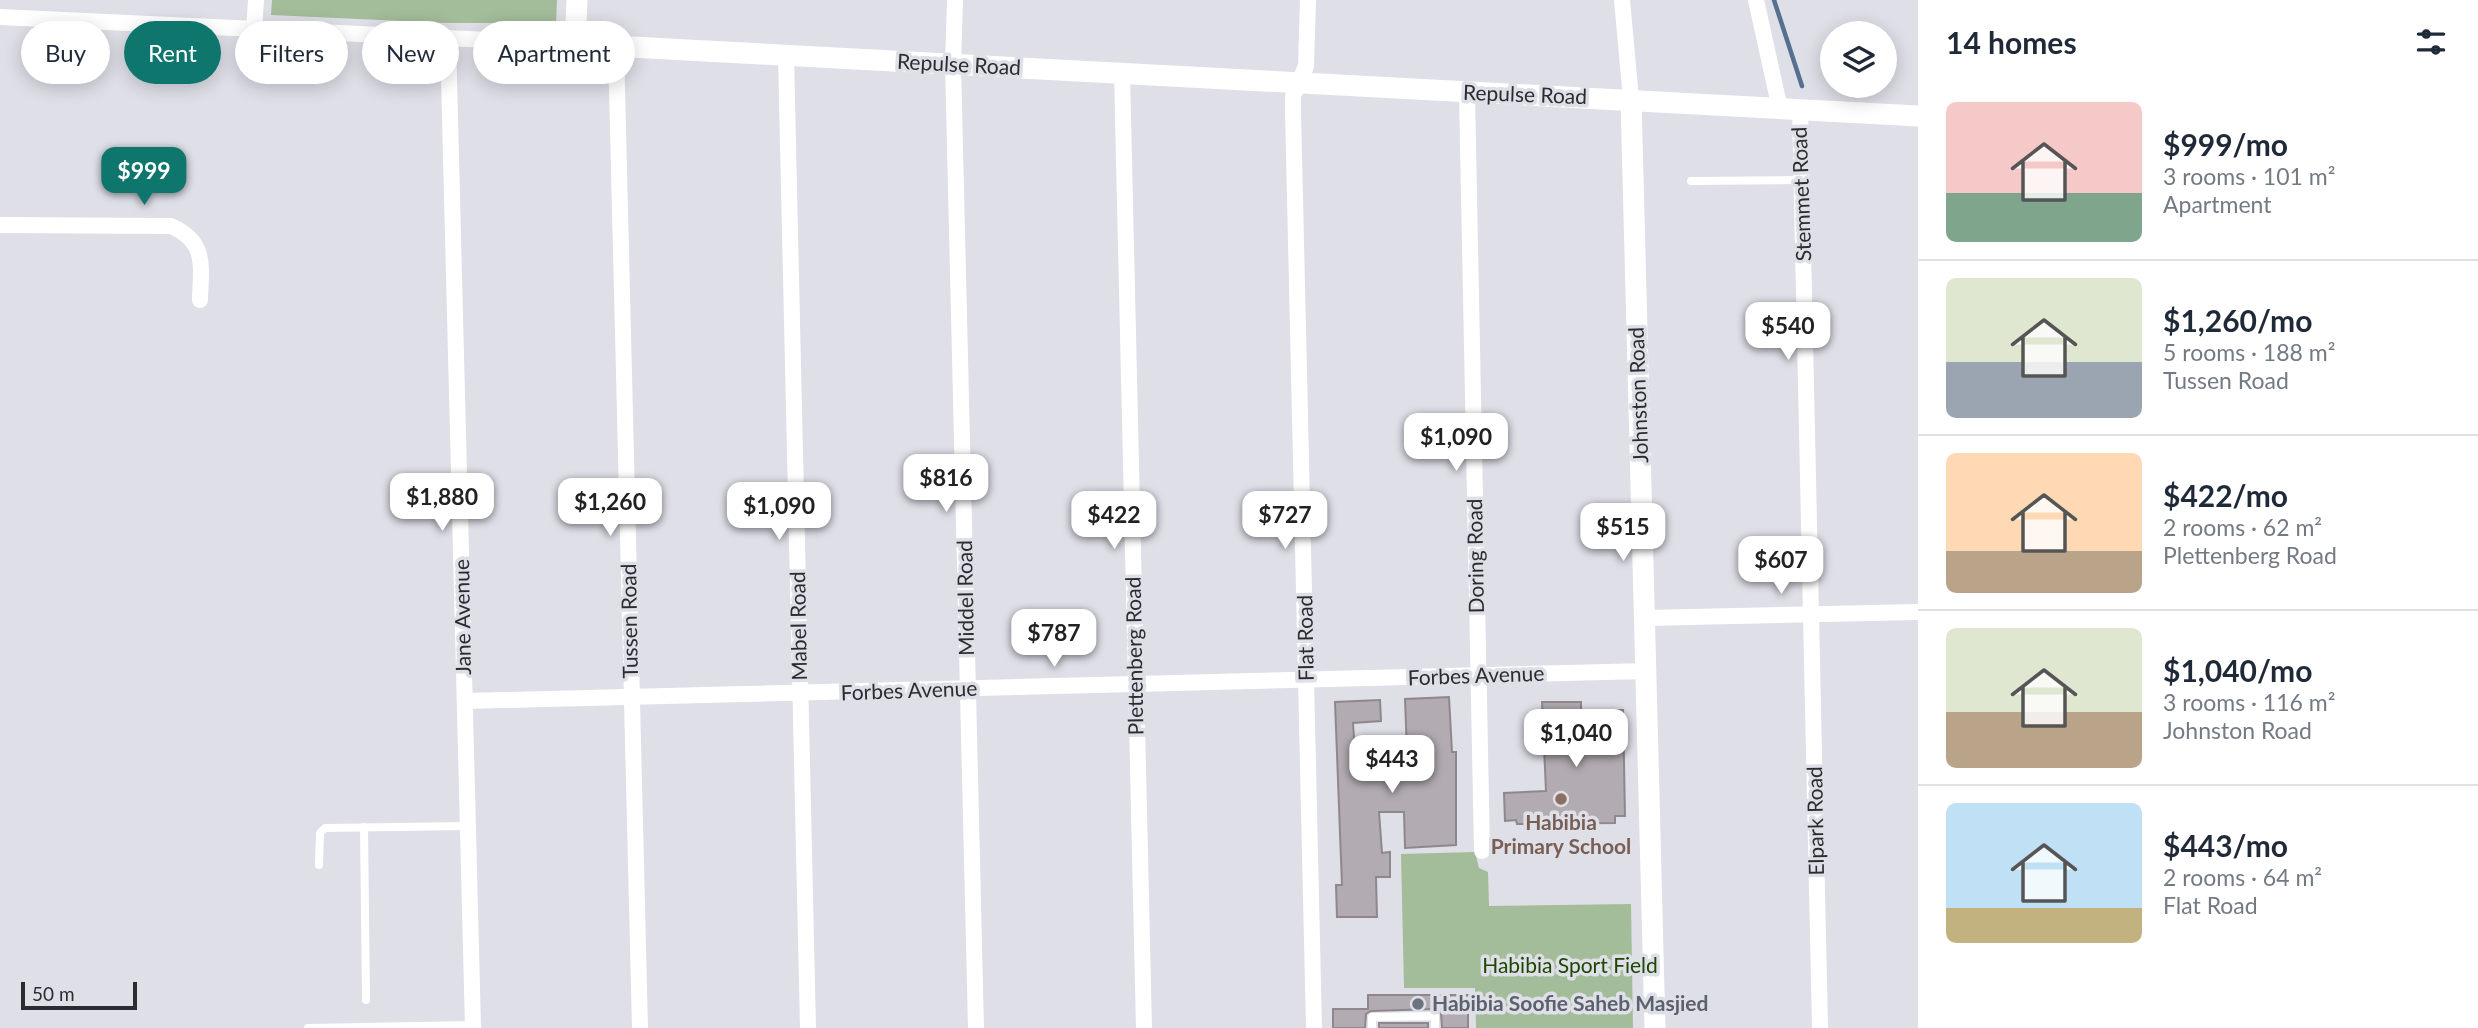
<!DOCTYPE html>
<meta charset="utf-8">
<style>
body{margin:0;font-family:Lato,sans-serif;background:#f2f2f3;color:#1f2937;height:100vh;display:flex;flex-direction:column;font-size:26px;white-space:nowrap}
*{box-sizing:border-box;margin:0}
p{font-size:23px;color:#747a83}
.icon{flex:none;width:38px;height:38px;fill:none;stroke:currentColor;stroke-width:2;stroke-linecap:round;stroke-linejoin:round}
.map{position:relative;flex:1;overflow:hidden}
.panel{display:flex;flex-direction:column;background:#fff;width:560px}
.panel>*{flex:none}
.top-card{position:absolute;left:21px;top:21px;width:665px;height:63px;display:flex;gap:14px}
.buttons{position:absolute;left:1820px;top:21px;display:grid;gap:14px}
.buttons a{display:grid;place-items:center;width:77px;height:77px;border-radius:50%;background:#fff;box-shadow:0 4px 18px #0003;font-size:35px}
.scale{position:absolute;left:21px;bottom:18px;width:116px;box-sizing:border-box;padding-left:7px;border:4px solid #2b2c2f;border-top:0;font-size:19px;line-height:24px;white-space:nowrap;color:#2b2c2f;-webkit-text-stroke:5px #dedfe7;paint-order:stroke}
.price{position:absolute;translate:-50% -60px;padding:0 16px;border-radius:14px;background:#fff;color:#222;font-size:23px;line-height:46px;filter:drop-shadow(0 2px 4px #0008)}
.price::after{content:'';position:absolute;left:50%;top:42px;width:21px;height:16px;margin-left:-10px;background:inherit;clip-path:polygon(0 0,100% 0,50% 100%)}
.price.current{background:#0f766e;color:#fff}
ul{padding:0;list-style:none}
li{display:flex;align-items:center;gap:21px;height:175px;padding:0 28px}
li+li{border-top:2px solid #e0e1e3}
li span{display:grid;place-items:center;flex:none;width:196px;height:140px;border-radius:10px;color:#555}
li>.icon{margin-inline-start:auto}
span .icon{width:84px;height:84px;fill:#fffc;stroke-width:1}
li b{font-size:30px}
h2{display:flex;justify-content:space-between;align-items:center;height:84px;padding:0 28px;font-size:30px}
.chip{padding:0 24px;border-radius:32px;background:#fff;box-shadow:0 4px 18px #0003;font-size:24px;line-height:63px}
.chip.current{background:#0f766e;color:#fff}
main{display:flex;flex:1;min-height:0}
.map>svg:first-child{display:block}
.green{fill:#a3bc99}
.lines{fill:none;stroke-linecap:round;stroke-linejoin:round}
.stream{stroke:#567190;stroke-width:4.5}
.building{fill:#b2abb1;stroke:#8e888d;stroke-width:2}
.lane{stroke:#fff;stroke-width:8}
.street{stroke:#fff;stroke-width:16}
.secondary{stroke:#fff;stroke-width:21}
.education-dot{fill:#8d6e63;stroke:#dedfe7;stroke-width:2.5}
.worship-dot{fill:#6b7280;stroke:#dedfe7;stroke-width:2.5}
.labels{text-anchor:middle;stroke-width:7;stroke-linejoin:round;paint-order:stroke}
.street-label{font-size:21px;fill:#2b2c2f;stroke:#dedfe7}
.education-label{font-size:21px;font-weight:bold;fill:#785e54;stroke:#dedfe7}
.park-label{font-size:21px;fill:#1d4700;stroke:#dedfe7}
.worship-label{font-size:21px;font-weight:bold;fill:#5b616d;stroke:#dedfe7;text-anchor:start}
</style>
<main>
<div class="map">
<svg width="1918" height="1028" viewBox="0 0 1918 1028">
<rect width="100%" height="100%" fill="#dedfe7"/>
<g class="green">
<path d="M272 0H557L556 23H445L271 15Z"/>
<path d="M1475 852 1479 868 1488 872 1489 906 1631 904 1633 1028H1476L1475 988H1404L1401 854Z"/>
</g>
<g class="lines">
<path class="stream" d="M1774 0 1802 86"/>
</g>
<g class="building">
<path d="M1449 697 1452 752H1456V845L1405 848 1404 812H1379L1382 853 1390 852V877H1376L1377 917H1337L1336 885H1342L1335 702 1380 700 1381 721 1353 723 1355 753 1407 752 1405 699Z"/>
<path d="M1542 702H1581V711L1623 710 1625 816H1615V823L1517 824 1516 820 1505 821 1504 793 1546 791Z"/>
<path d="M1368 995H1468V1028H1442L1441 1013 1435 1009 1371 1011 1366 1014 1365 1028H1333V1009H1368Z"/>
<rect x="1379" y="1023" width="49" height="5"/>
</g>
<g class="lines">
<g class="lane">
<path d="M1691 181 1802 180"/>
<path d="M364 827 366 1000"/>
<path d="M319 865 320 833 325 828 468 826"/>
<path d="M308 1028 473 1025"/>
<path d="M1372 1028V1017L1435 1016V1028"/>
</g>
<g class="street">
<path d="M955 0 953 64 976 1028"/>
<path d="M1308 0 1306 66 1293 96V111L1314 1028"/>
<path d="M1622 0 1631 99"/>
<path d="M1756 0 1780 109"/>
<path d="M0 17 575 44"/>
<path d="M254 30 256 0"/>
<path d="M448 38 473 1028"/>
<path d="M616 47 640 1028"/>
<path d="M786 56 808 1028"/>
<path d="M1122 73 1144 1028"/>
<path d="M1467 94 1482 851"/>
<path d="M1800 110 1820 1028"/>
<path d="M0 225 171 226C207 242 201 265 200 300"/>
<path d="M1646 618 1918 612"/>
<path d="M465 701 1647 671"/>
</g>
<g class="secondary">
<path d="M577 0 575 44 1918 116"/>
<path d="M1631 99 1655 1028"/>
</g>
</g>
<circle class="education-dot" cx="1561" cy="799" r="7"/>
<circle class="worship-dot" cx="1418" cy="1004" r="7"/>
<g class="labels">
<g class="street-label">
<text transform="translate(959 65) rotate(3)" y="7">Repulse Road</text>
<text transform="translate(1525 95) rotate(2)" y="7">Repulse Road</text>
<text transform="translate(1802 194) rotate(-92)" y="7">Stemmet Road</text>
<text transform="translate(1639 395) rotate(-92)" y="7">Johnston Road</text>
<text transform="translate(1476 556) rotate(-91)" y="7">Doring Road</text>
<text transform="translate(966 598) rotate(-91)" y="7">Middel Road</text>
<text transform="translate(463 617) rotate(-91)" y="7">Jane Avenue</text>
<text transform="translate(630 621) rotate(-91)" y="7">Tussen Road</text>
<text transform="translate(799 626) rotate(-91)" y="7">Mabel Road</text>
<text transform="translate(1306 638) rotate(-91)" y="7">Flat Road</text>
<text transform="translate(1135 656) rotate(-91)" y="7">Plettenberg Road</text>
<text transform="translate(1476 676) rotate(-2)" y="7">Forbes Avenue</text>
<text transform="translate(909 691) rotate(-2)" y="7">Forbes Avenue</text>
<text transform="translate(1816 821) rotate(-91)" y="7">Elpark Road</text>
</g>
<g class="education-label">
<text x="1561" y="830">Habibia<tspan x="1561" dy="24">Primary School</tspan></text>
</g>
<g class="park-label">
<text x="1570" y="973">Habibia Sport Field</text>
</g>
<g class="worship-label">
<text x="1432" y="1011">Habibia Soofie Saheb Masjied</text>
</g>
</g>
</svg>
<div class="buttons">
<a><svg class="icon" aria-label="layers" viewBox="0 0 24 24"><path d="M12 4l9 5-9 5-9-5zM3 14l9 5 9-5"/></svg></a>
</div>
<div class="scale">50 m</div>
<b class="price current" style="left:144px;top:207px">$999</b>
<b class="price" style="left:1788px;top:362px">$540</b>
<b class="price" style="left:1456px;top:473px">$1,090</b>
<b class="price" style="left:946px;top:514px">$816</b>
<b class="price" style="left:442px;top:533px">$1,880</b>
<b class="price" style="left:610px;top:538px">$1,260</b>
<b class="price" style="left:779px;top:542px">$1,090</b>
<b class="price" style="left:1114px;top:551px">$422</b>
<b class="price" style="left:1285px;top:551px">$727</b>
<b class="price" style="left:1623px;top:563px">$515</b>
<b class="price" style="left:1781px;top:596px">$607</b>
<b class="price" style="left:1054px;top:669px">$787</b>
<b class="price" style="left:1576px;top:769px">$1,040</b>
<b class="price" style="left:1392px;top:795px">$443</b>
<div class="top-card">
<a class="chip">Buy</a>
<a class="chip current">Rent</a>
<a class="chip">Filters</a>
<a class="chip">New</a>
<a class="chip">Apartment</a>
</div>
</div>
<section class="panel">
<h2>14 homes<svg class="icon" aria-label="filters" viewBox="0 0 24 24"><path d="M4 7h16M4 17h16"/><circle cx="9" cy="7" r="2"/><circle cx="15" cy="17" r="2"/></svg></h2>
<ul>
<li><span style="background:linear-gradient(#f6c9c9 65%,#7fa58c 0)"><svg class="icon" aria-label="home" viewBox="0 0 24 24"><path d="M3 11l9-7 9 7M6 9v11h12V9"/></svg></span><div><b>$999/mo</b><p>3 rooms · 101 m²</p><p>Apartment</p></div></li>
<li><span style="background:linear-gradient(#dfe7d0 60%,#9aa5b1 0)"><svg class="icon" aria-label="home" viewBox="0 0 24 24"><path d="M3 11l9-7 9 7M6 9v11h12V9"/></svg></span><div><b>$1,260/mo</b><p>5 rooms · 188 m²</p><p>Tussen Road</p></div></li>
<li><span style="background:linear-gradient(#ffd9b3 70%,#b9a48a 0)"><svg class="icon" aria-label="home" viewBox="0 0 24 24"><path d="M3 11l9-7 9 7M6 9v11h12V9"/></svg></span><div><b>$422/mo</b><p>2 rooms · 62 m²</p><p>Plettenberg Road</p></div></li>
<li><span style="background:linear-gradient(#dfe7d0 60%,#b9a48a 0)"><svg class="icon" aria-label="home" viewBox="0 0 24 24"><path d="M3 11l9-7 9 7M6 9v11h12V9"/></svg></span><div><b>$1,040/mo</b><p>3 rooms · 116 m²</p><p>Johnston Road</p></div></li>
<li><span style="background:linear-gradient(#bfe0f5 75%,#c2b280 0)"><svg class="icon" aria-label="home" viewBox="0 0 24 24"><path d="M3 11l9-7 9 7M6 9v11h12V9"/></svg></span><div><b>$443/mo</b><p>2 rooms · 64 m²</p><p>Flat Road</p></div></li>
</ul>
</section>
</main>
